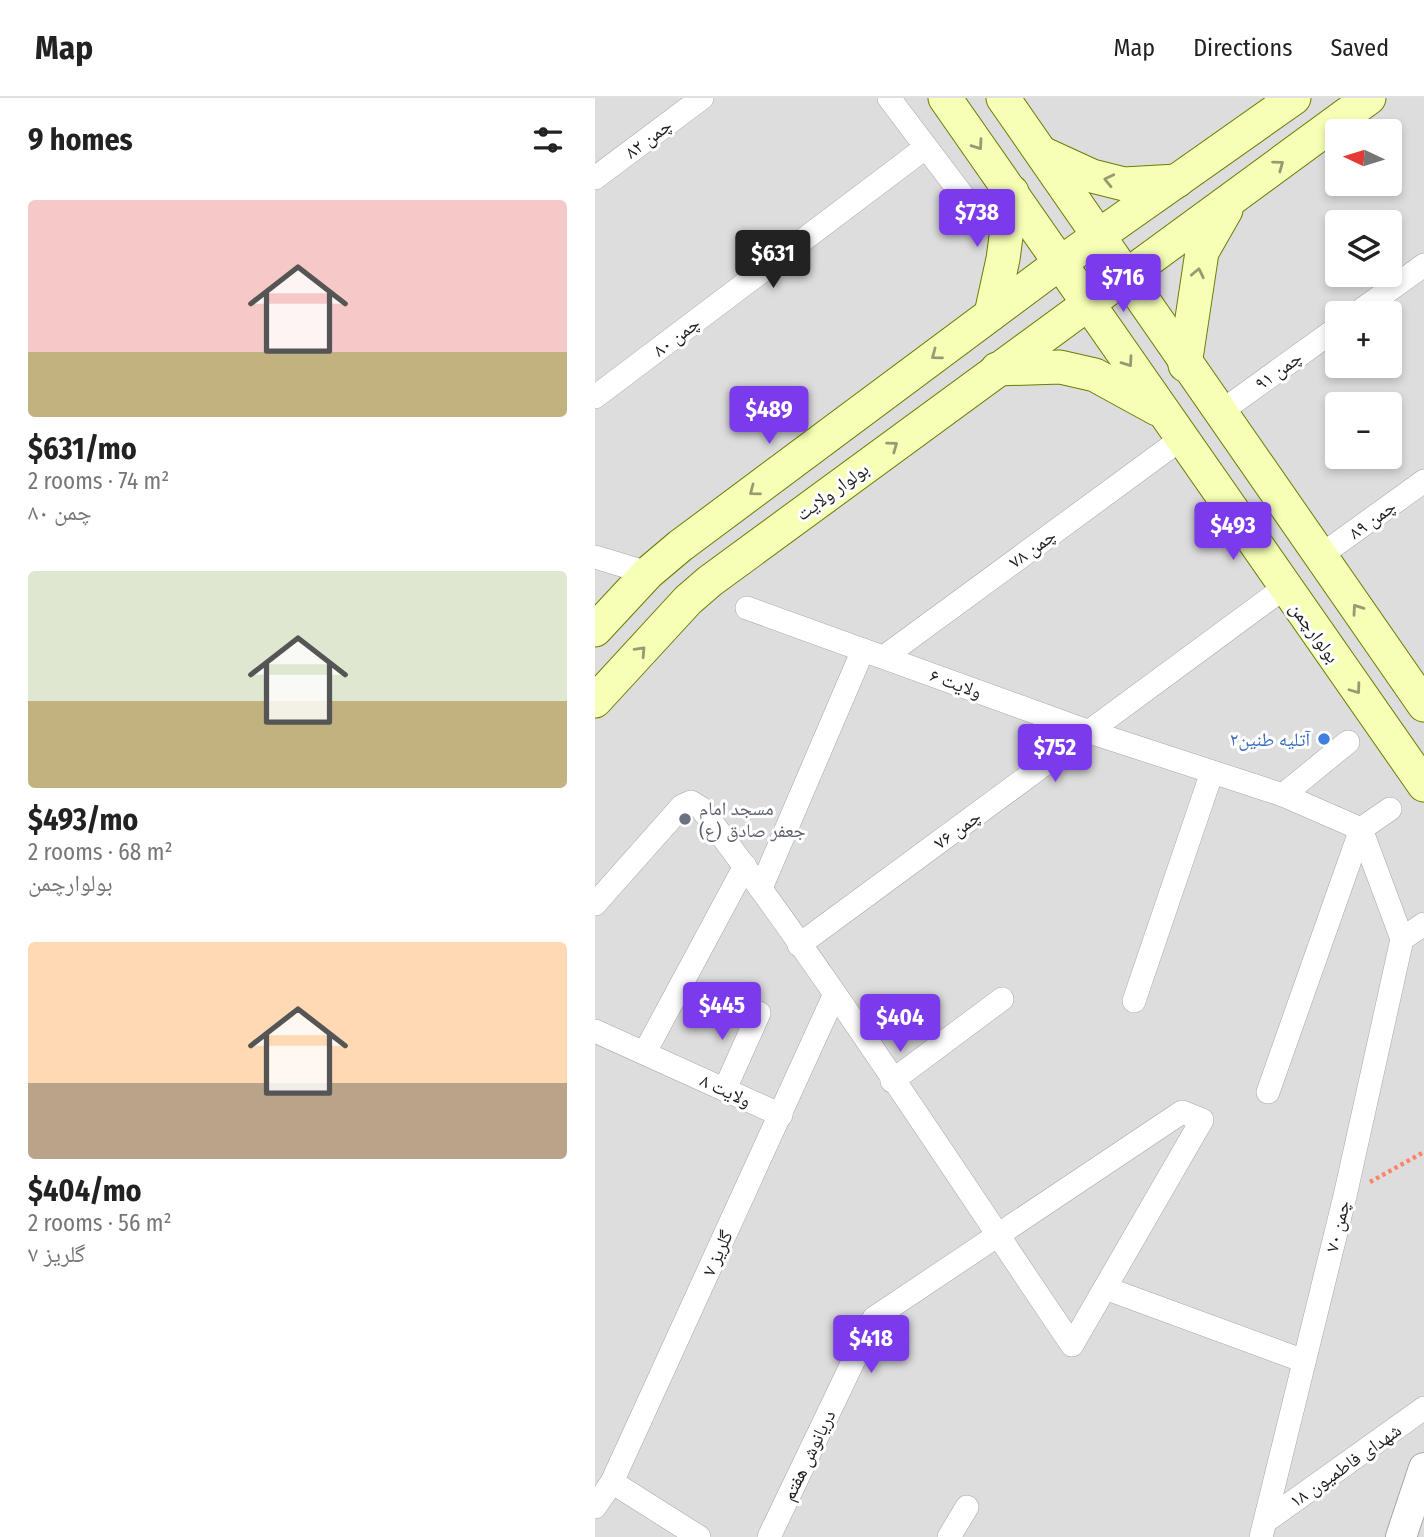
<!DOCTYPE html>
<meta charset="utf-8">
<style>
body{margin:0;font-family:"Fira Sans Condensed","Noto Naskh Arabic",sans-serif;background:#f6f6f6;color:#222;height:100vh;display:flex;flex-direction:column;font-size:26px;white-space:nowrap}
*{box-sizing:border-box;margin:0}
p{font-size:23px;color:#767676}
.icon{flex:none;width:38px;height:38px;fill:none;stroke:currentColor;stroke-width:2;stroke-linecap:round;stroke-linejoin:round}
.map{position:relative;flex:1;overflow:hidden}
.details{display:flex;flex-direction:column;background:#fff;width:595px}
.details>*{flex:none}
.needle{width:46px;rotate:274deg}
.buttons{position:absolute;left:730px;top:21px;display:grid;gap:14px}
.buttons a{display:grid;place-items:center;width:77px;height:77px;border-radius:7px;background:#fff;box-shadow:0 4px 10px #0003;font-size:35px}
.price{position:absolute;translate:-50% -60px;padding:0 16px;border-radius:7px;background:#7c3aed;color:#fff;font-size:23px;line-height:46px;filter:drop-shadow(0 2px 4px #0008)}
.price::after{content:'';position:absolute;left:50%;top:42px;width:21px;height:16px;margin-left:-10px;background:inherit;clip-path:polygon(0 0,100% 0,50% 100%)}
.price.selected{background:#222;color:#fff}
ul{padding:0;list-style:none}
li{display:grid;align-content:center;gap:14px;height:371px;padding:0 28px}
li span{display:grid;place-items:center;height:217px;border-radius:7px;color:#555}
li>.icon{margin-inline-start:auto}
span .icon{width:126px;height:126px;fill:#fffc;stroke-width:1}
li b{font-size:30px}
h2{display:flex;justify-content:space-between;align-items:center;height:84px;padding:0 28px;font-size:30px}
header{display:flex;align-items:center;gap:42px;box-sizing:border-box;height:98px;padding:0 35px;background:#fff;border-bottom:2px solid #e0e0e0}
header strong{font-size:33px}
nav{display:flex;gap:38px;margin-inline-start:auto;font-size:24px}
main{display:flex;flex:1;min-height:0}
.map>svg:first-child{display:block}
.residential{fill:#dedddd;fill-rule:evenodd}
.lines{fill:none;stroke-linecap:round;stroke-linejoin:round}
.minor-casing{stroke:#a7a7a7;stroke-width:24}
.tertiary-casing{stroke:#a7a7a7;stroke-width:32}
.secondary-casing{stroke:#697e00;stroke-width:35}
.path{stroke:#ff8269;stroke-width:4.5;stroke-dasharray:3.5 3.5;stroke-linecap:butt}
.minor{stroke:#fff;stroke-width:23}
.tertiary{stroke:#fff;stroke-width:30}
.secondary{stroke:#f7ffb6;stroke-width:33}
.oneway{stroke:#969b72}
.shop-dot{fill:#3f7fe0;stroke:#fff;stroke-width:2.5}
.worship-dot{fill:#6b7280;stroke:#fff;stroke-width:2.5}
.labels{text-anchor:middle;stroke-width:6;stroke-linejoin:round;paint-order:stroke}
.street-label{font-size:19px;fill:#202020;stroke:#fff}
.shop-label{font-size:19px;fill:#366cbe;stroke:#fff;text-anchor:end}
.worship-label{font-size:19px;fill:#5b616d;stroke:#fff;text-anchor:start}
</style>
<header>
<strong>Map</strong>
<nav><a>Map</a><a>Directions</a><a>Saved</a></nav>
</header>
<main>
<section class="details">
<h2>9 homes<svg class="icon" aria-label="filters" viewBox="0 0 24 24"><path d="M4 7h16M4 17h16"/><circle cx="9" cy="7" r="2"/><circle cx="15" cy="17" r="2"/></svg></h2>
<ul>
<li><span style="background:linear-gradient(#f6c9c9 70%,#c2b280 0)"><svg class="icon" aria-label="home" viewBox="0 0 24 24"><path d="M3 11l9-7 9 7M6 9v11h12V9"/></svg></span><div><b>$631/mo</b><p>2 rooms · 74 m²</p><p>چمن ۸۰</p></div></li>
<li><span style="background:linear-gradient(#dfe7d0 60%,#c2b280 0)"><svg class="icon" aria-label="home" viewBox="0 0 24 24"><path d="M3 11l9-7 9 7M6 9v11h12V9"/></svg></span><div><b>$493/mo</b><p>2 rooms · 68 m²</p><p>بولوارچمن</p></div></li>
<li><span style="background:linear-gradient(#ffd9b3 65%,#b9a48a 0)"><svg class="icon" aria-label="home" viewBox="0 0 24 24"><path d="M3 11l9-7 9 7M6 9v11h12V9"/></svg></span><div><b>$404/mo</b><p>2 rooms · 56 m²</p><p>گلریز ۷</p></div></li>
</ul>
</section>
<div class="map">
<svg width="829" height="1439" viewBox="0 0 829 1439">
<rect width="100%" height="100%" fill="#f1eee6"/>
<path class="residential" d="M0 0H829V1439H0ZM742 33H794V86H742ZM742 124H794V177H742ZM742 215H794V268H742ZM742 306H794V359H742Z"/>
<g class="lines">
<g class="minor-casing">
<g id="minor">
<path d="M294 0 368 98"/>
<path d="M0 80 107 0"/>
<path d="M762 215 829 167"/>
<path d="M0 299 330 50"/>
<path d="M624 315 742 230"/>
<path d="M725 458 829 383"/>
<path d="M0 459 53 475"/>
<path d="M152 510 495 634 688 697 766 731"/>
<path d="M289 559 586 341"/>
<path d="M688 697 753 644"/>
<path d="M766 731 807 841"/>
<path d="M766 731 795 711"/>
<path d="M166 790 268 552"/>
<path d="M0 806 87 708 96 704 106 710C237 883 355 1067 477 1247L607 1022 587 1014 279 1220 174 1439"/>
<path d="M204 847 689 490"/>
<path d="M539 903 617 674"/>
<path d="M0 933 186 1017"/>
<path d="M50 954 150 768"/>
<path d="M297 983 407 901"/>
<path d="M130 991 164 915"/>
<path d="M673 994 766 731"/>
<path d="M510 1190 709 1263"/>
<path d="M17 1384 104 1439"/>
<path d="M0 1409 17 1384 239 898"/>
<path d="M671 1423 829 1310"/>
<path d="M354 1439 372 1409"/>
<path d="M666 1439 750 1098 807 841 829 826"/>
</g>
</g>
<g class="tertiary-casing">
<path id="tertiary" d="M806 1439 829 1370"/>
</g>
<g class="secondary-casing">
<g id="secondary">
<path d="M350 0 829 687"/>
<path d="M408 0 829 607"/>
<path d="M449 56 497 78 529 86 582 83"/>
<path d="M396 216 408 161 417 94"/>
<path d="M590 267 607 154 631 112"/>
<path d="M402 271 465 269 500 277 562 311"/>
<path d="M0 532 53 475 85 448 465 165 699 0"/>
<path d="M0 603 93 502 115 483 774 0"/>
</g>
</g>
<path class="path" d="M775 1084 829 1054"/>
<use href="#minor" class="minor"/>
<use href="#tertiary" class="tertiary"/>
<use href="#secondary" class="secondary"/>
</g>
<defs><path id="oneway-chevron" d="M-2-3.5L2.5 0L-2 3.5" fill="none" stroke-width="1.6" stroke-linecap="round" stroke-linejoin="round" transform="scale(1.75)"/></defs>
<g class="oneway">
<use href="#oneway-chevron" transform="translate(383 47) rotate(55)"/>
<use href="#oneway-chevron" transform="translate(684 67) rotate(-36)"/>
<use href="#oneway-chevron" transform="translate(514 82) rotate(-167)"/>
<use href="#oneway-chevron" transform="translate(603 175) rotate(-78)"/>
<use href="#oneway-chevron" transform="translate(341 257) rotate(143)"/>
<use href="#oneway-chevron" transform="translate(533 264) rotate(55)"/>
<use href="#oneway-chevron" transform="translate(298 348) rotate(-36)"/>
<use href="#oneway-chevron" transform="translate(159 393) rotate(143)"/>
<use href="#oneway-chevron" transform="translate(762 511) rotate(-125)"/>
<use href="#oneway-chevron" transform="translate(46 553) rotate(-47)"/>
<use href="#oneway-chevron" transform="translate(761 591) rotate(54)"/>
</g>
<circle class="shop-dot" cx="729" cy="641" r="7"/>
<circle class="worship-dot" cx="90" cy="721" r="7"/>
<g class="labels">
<g class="street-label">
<text transform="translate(53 40) rotate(-37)" y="7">چمن ۸۲</text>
<text transform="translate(81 238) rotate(-37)" y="7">چمن ۸۰</text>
<text transform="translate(683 272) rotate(-36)" y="7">چمن ۹۱</text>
<text transform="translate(237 393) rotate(-36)" y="7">بولوار ولایت</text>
<text transform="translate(777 421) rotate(-36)" y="7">چمن ۸۹</text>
<text transform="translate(437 450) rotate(-36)" y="7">چمن ۷۸</text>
<text transform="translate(720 534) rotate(54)" y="7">بولوارچمن</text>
<text transform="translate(361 585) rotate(20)" y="7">ولایت ۶</text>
<text transform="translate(362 731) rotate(-36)" y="7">چمن ۷۶</text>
<text transform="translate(131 992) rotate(25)" y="7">ولایت ۸</text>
<text transform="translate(742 1128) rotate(-76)" y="7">چمن ۷۰</text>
<text transform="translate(122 1155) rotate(-65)" y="7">گلریز ۷</text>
<text transform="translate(213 1357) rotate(-64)" y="7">دریانوش هفتم</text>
<text transform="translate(750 1367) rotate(-35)" y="7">شهدای فاطمیون ۱۸</text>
</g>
<g class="shop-label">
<text x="715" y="648">آتلیه طنین۲</text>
</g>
<g class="worship-label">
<text x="104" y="717">مسجد امام<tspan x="104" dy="22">جعفر صادق (ع)</tspan></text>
</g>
</g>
</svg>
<div class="buttons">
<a><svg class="needle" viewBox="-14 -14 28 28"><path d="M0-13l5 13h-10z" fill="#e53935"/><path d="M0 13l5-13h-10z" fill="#767676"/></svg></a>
<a><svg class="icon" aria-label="layers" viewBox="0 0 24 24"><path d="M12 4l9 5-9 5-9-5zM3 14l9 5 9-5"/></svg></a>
<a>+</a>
<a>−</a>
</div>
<b class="price" style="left:382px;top:151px">$738</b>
<b class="price selected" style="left:178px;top:192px">$631</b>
<b class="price" style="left:528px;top:216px">$716</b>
<b class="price" style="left:174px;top:348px">$489</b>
<b class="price" style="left:638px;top:464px">$493</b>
<b class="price" style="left:460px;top:686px">$752</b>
<b class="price" style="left:127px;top:944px">$445</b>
<b class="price" style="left:305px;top:956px">$404</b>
<b class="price" style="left:276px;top:1277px">$418</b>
</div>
</main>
